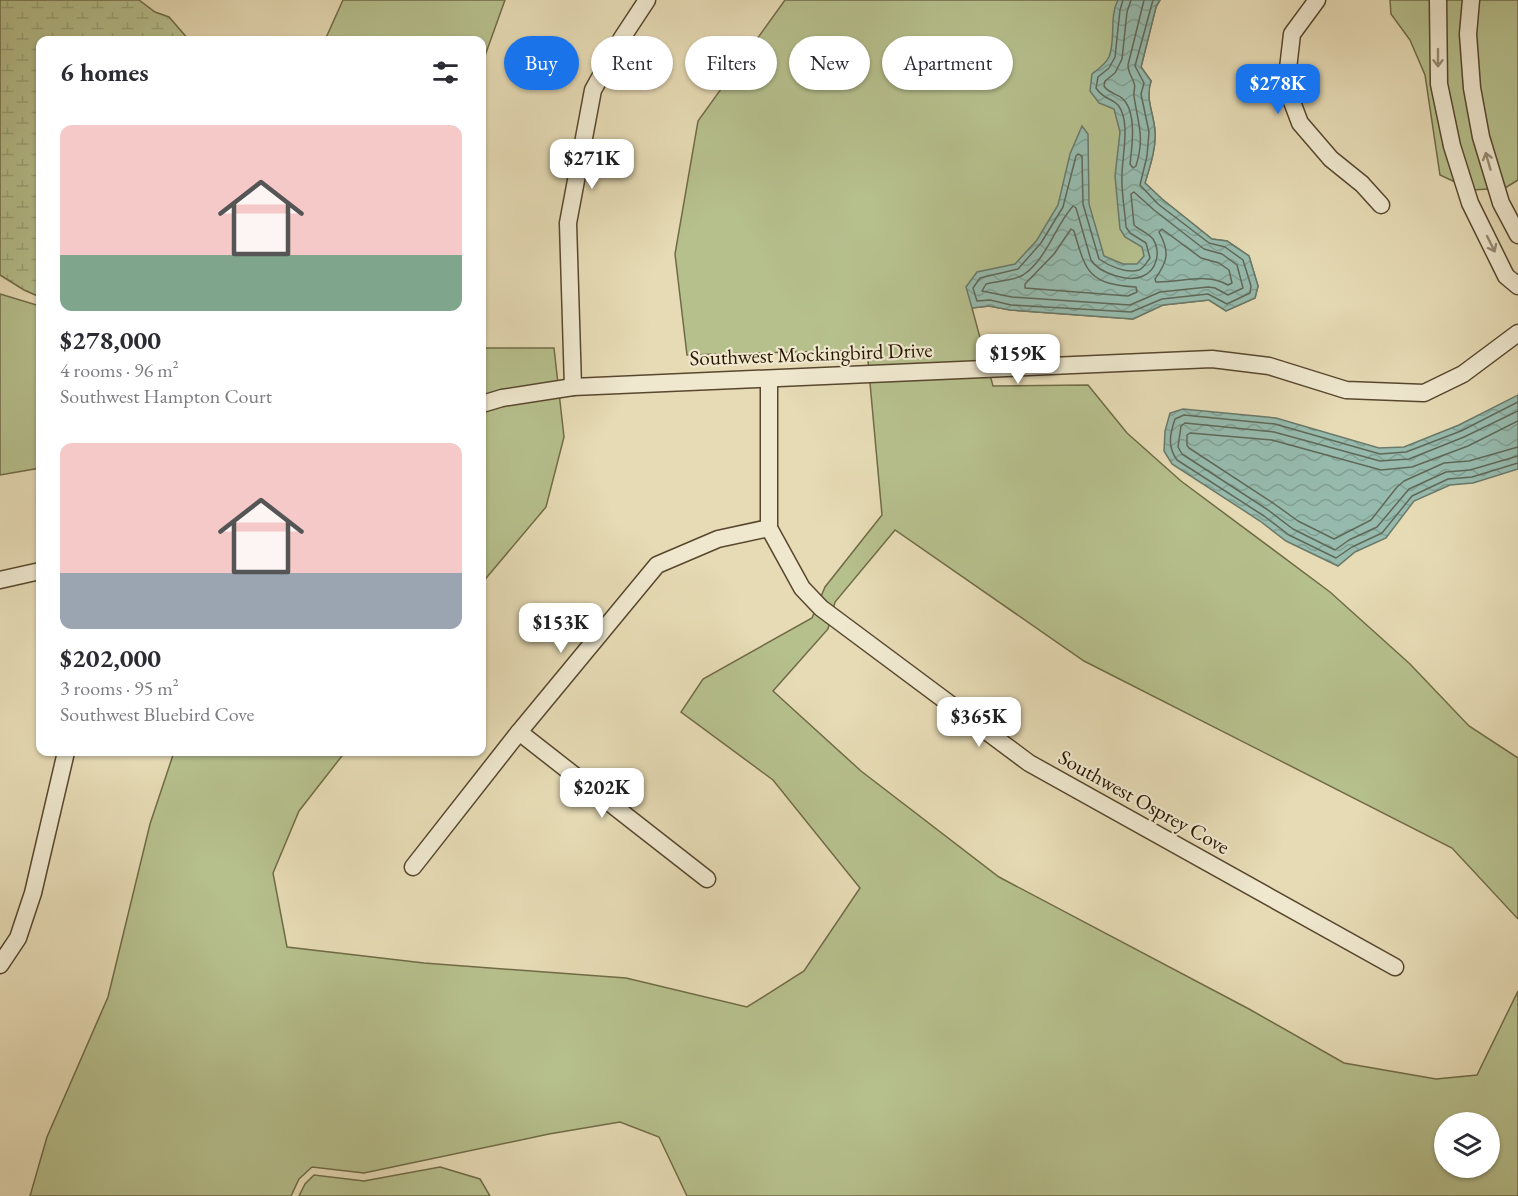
<!DOCTYPE html>
<meta charset="utf-8">
<style>
body{margin:0;font-family:"EB Garamond",serif;background:#f7f7f7;color:#2b2b33;height:100vh;display:flex;flex-direction:column;font-size:22px;white-space:nowrap}
*{box-sizing:border-box;margin:0}
p{font-size:20px;color:#7c7c81}
.icon{flex:none;width:33px;height:33px;fill:none;stroke:currentColor;stroke-width:2;stroke-linecap:round;stroke-linejoin:round}
.map{position:relative;flex:1;overflow:hidden}
.sheet{position:absolute;left:36px;top:36px;width:450px;height:720px;display:flex;flex-direction:column;background:#fff;border-radius:12px;box-shadow:0 2px 4px #0004}
.sheet>*{flex:none}
.top-card{position:absolute;left:504px;top:36px;width:570px;height:54px;display:flex;gap:12px}
.buttons{position:absolute;left:1434px;top:1112px;display:grid;gap:12px}
.buttons a{display:grid;place-items:center;width:66px;height:66px;border-radius:50%;background:#fff;box-shadow:0 2px 4px #0004;font-size:30px}
.price{position:absolute;translate:-50% -51px;padding:0 14px;border-radius:12px;background:#fff;color:#222;font-size:20px;line-height:39px;filter:drop-shadow(0 2px 3px #0008)}
.price::after{content:'';position:absolute;left:50%;top:36px;width:18px;height:14px;margin-left:-9px;background:inherit;clip-path:polygon(0 0,100% 0,50% 100%)}
.price.on{background:#1a73e8;color:#fff}
ul{padding:0;list-style:none}
li{display:grid;align-content:center;gap:12px;height:318px;padding:0 24px}
li span{display:grid;place-items:center;height:186px;border-radius:12px;color:#555}
li>.icon{margin-inline-start:auto}
span .icon{width:108px;height:108px;fill:#fffc;stroke-width:1}
li b{font-size:26px}
h2{display:flex;justify-content:space-between;align-items:center;height:72px;padding:0 24px;font-size:26px}
.tag{padding:0 21px;border-radius:27px;background:#fff;box-shadow:0 2px 4px #0004;font-size:21px;line-height:54px}
.tag.on{background:#1a73e8;color:#fff}
.map>svg:first-child{display:block}
.grass{fill:#b6c08d;stroke:#706b47;stroke-width:1.5;fill-rule:evenodd}
.wetland{fill:url(#wetland-marsh);stroke:#706b47;stroke-width:1.5}
.water{fill:url(#water-waves);stroke:#6a7969;stroke-width:1.5}
.lines{fill:none;stroke-linecap:round;stroke-linejoin:round}
.shore{stroke:#606858;stroke-width:1.5}
.minor-casing{stroke:#58472e;stroke-width:19}
.minor{stroke:#efe8cf;stroke-width:16}
.oneway{stroke:#968a72}
.labels{text-anchor:middle;stroke-width:4.5;stroke-linejoin:round;paint-order:stroke}
.street-label{font-size:21px;fill:#291601;stroke:#efe8cf}
</style>
<div class="map">
<svg width="1518" height="1196" viewBox="0 0 1518 1196">
<defs>
<pattern id="wetland-marsh" width="20" height="14" patternUnits="userSpaceOnUse" patternTransform="scale(1.5)"><rect width="20" height="14" fill="#b6c08d"/><path d="M1 5h8M5 5V1M11 12h8M15 12V8" fill="none" stroke="#9ca478"/></pattern>
<pattern id="water-waves" width="16" height="10" patternUnits="userSpaceOnUse" patternTransform="scale(1.5)"><rect width="16" height="10" fill="#96bbae"/><path d="M0 5q4-4 8 0t8 0" fill="none" stroke="#81a094"/></pattern>
</defs>
<rect width="100%" height="100%" fill="#e6dbb5"/>
<filter id="stains"><feTurbulence type="fractalNoise" baseFrequency=".00333" numOctaves="4"/><feColorMatrix values="0 0 0 0 .2 0 0 0 0 .09 0 0 0 0 .02 0 0 0 .5 -.17"/></filter>
<radialGradient id="worn" r=".72"><stop offset=".6" stop-color="#630" stop-opacity="0"/><stop offset="1" stop-color="#630" stop-opacity=".3"/></radialGradient>
<g class="grass">
<path d="M343 0H505L482 64V40H325Z"/>
<path d="M785 0H1160L1156 7 1141 67 1151 81C1145 100 1154 113 1155 132 1156 149 1150 166 1145 183L1162 199 1212 239 1227 241 1249 256 1258 286 1255 298 1226 311 1209 300 1163 305 1133 319 1010 310 989 306 972 308 993 386 1088 385 1127 433 1181 481 1330 592 1410 664 1469 726 1518 758V919L1452 848 1084 661 895 530 835 602 828 629 773 691 861 771 999 877 1249 1009 1344 1063 1436 1079 1477 1075 1518 991V1196H687L659 1137 620 1122 549 1134 364 1173 312 1167 299 1179 291 1196H30L47 1137 108 997 150 824 174 752H345L299 811 273 873 287 947 424 963 626 978 747 1007 804 971 860 888 773 780 681 712 703 679 812 618 825 587 882 515 867 350 687 355 675 254 698 121ZM1444 1122H1490V1167H1444Z"/>
<path d="M1390 0H1518V180L1505 188 1472 190 1440 175 1425 75 1410 40 1391 14Z"/>
<path d="M0 294 40 306V468L0 475Z"/>
<path d="M482 348H554L564 437 546 507 482 583Z"/>
<path d="M440 1167 480 1179 490 1196H299L305 1184 314 1175 364 1181Z"/>
</g>
<path class="wetland" d="M0 0H139L155 12 169 17 189 40H40V297L24 290 0 275Z"/>
<g class="water">
<path d="M1118 0H1160L1156 7 1141 67 1151 81C1145 100 1154 113 1155 132 1156 149 1150 166 1145 183L1162 199 1212 239 1227 241 1249 256 1258 286 1255 298 1226 311 1209 300 1163 305 1133 319 1010 310 989 306 972 308 966 287 977 272 1015 264 1037 240 1058 205 1070 154 1082 126 1088 134 1089 204 1104 256 1123 264H1137L1144 256 1142 247 1125 237 1120 229 1115 176 1120 132 1114 109 1099 103 1090 91 1092 74C1098 69 1105 65 1109 57 1116 39 1109 17 1118 0Z"/>
<path d="M1518 395V469L1473 483 1450 485 1414 501 1386 538 1355 552 1338 566 1286 541 1260 521 1172 464 1164 451 1165 431 1170 413 1183 409 1276 418 1379 448 1404 447 1459 425Z"/>
</g>
<g class="lines">
<g class="shore">
<path d="M1123 0 1120 10 1115 57 1109 68 1098 77 1096 88C1104 100 1112 98 1118 105 1131 121 1122 156 1122 175 1121 192 1125 210 1126 227L1130 233 1146 243 1150 258C1147 262 1144 268 1139 270 1127 274 1109 266 1099 259L1083 204 1082 156 1078 154 1076 156 1063 207 1041 243 1018 269 980 278 973 288 977 301 990 300 1011 305 1131 312 1162 299 1208 294 1227 304 1250 293 1251 286 1243 260 1225 247 1209 243 1158 204 1140 185 1147 156 1149 132 1141 94 1144 83 1135 66 1153 0"/>
<path d="M1131 0 1127 12 1122 59 1115 73 1105 81 1104 86C1109 94 1117 93 1123 99 1137 113 1132 147 1130 164L1133 168 1136 166C1145 137 1138 124 1134 96 1133 92 1136 87 1134 83 1132 76 1128 73 1128 65L1144 0"/>
<path d="M1134 192 1154 210 1204 249 1222 254 1237 265 1243 288 1228 295 1215 288 1208 287 1160 292 1130 305 1012 297 982 291 986 284C997 281 1013 281 1023 275 1047 259 1055 226 1073 206L1076 208 1091 260C1099 273 1129 283 1143 276 1157 270 1161 252 1153 239 1148 233 1139 230 1134 225L1131 194Z"/>
<path d="M1071 229 1074 231C1086 272 1088 284 1136 287L1137 292 1128 296 1025 288V284L1054 254Z"/>
<path d="M1162 229 1201 258 1219 263 1229 270 1232 283 1228 285C1206 272 1180 283 1156 282L1155 279C1168 261 1170 252 1159 232Z"/>
<path d="M1518 402 1461 431 1406 452 1380 454 1275 424 1184 415 1175 419C1170 434 1167 446 1177 460L1264 516 1289 535 1336 558 1352 547 1382 533 1412 496 1448 479 1472 477 1518 463"/>
<path d="M1518 411 1464 437 1409 459 1380 461 1274 432 1185 423 1181 426 1178 447 1182 454 1268 510 1293 529 1335 550 1349 540 1377 527 1409 489 1446 472 1470 470 1518 456"/>
<path d="M1518 421 1468 446 1412 467 1381 470 1272 440 1190 433 1187 435V445L1189 448 1273 503 1298 521 1334 539 1371 520 1397 487 1404 481 1444 463 1469 461 1518 447"/>
</g>
<g class="minor-casing">
<g id="minor">
<path d="M1317 0 1292 34 1286 86 1300 123 1331 159 1362 184 1381 205"/>
<path d="M1438 0 1439 84 1452 146 1470 203 1506 276 1518 286"/>
<path d="M1471 0 1468 34 1472 88 1481 137 1501 203 1518 235"/>
<path d="M769 379V528L802 588 821 608 1029 763 1395 967"/>
<path d="M573 387 568 223 593 90 622 38 647 0"/>
<path d="M482 404 502 398 573 387 1212 359 1269 366 1346 390 1424 393 1463 374 1518 333"/>
<path d="M0 580 40 571"/>
<path d="M519 732 707 879"/>
<path d="M413 867 519 732 657 565 718 539 769 528"/>
<path d="M0 965 18 938 33 893 66 752"/>
</g>
</g>
<use href="#minor" class="minor"/>
</g>
<defs><path id="oneway-shaft" d="M-6 0H5M1.5-3L5.5 0L1.5 3" fill="none" stroke-width="1.6" stroke-linecap="round" stroke-linejoin="round" transform="scale(1.5)"/></defs>
<g class="oneway">
<use href="#oneway-shaft" transform="translate(1438 58) rotate(90)"/>
<use href="#oneway-shaft" transform="translate(1488 161) rotate(-106)"/>
<use href="#oneway-shaft" transform="translate(1491 244) rotate(64)"/>
</g>
<g class="labels">
<g class="street-label">
<text transform="translate(811 354) rotate(-2)" y="7">Southwest Mockingbird Drive</text>
<text transform="translate(1144 802) rotate(29)" y="7">Southwest Osprey Cove</text>
</g>
</g>
<rect width="100%" height="100%" filter="url(#stains)"/>
<rect width="100%" height="100%" fill="url(#worn)"/>
</svg>
<div class="buttons">
<a><svg class="icon" aria-label="layers" viewBox="0 0 24 24"><path d="M12 4l9 5-9 5-9-5zM3 14l9 5 9-5"/></svg></a>
</div>
<b class="price on" style="left:1278px;top:115px">$278K</b>
<b class="price" style="left:592px;top:190px">$271K</b>
<b class="price" style="left:1018px;top:385px">$159K</b>
<b class="price" style="left:561px;top:654px">$153K</b>
<b class="price" style="left:979px;top:748px">$365K</b>
<b class="price" style="left:602px;top:819px">$202K</b>
<div class="top-card">
<a class="tag on">Buy</a>
<a class="tag">Rent</a>
<a class="tag">Filters</a>
<a class="tag">New</a>
<a class="tag">Apartment</a>
</div>
<section class="sheet">
<h2>6 homes<svg class="icon" aria-label="filters" viewBox="0 0 24 24"><path d="M4 7h16M4 17h16"/><circle cx="9" cy="7" r="2"/><circle cx="15" cy="17" r="2"/></svg></h2>
<ul>
<li><span style="background:linear-gradient(#f6c9c9 70%,#7fa58c 0)"><svg class="icon" aria-label="home" viewBox="0 0 24 24"><path d="M3 11l9-7 9 7M6 9v11h12V9"/></svg></span><div><b>$278,000</b><p>4 rooms · 96 m²</p><p>Southwest Hampton Court</p></div></li>
<li><span style="background:linear-gradient(#f6c9c9 70%,#9aa5b1 0)"><svg class="icon" aria-label="home" viewBox="0 0 24 24"><path d="M3 11l9-7 9 7M6 9v11h12V9"/></svg></span><div><b>$202,000</b><p>3 rooms · 95 m²</p><p>Southwest Bluebird Cove</p></div></li>
</ul>
</section>
</div>
